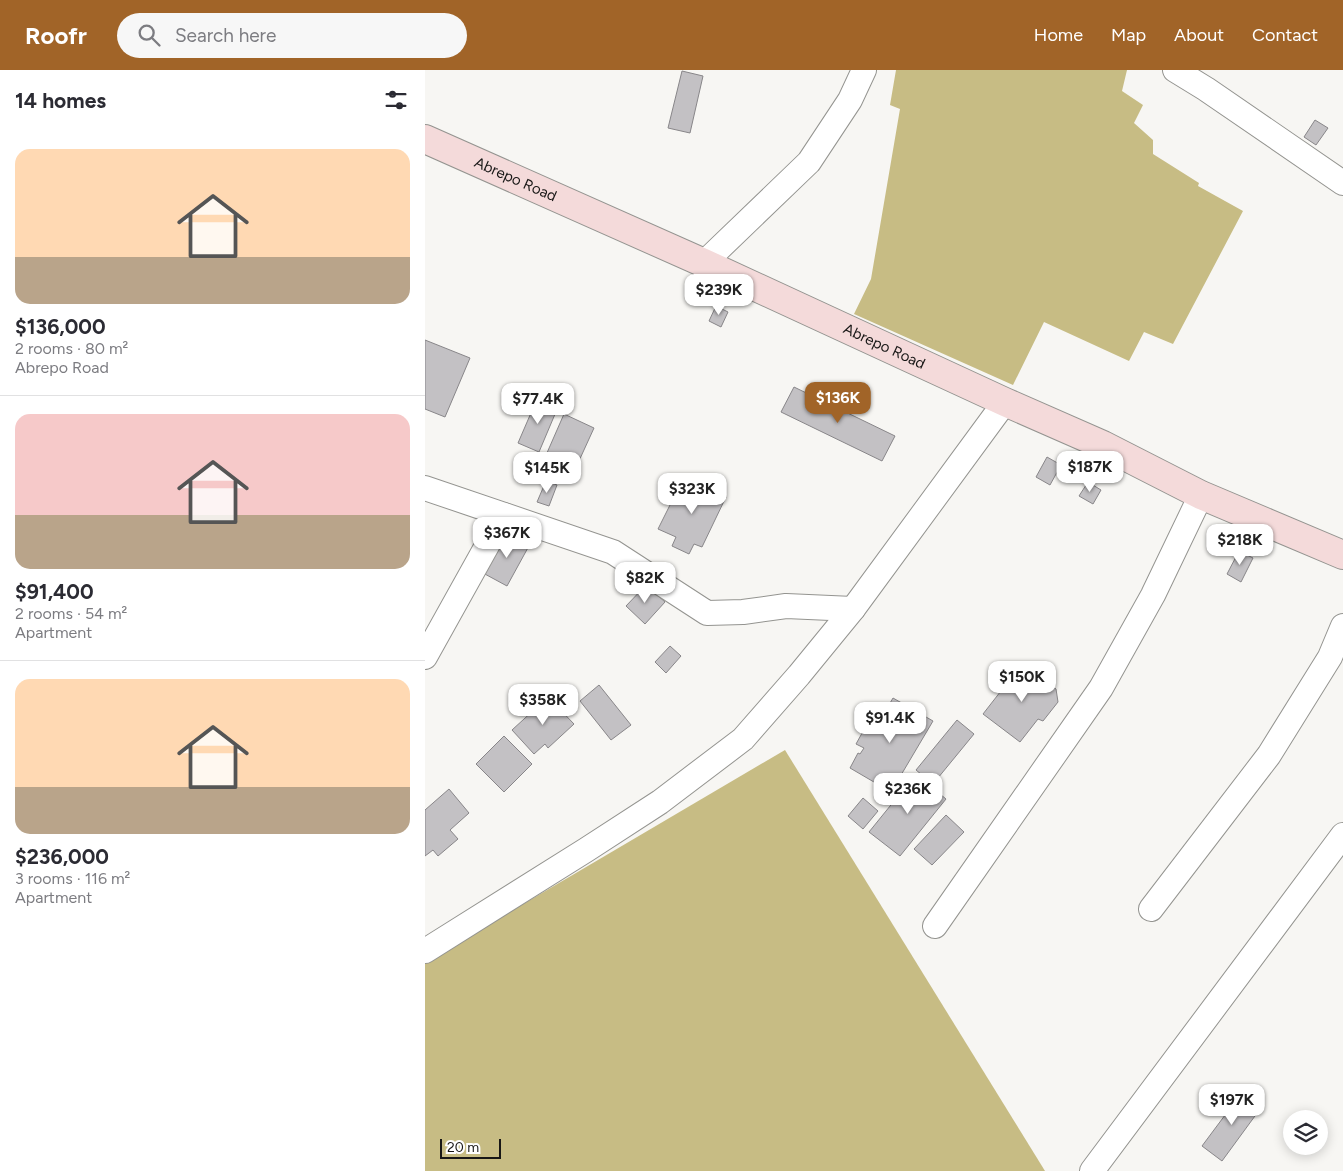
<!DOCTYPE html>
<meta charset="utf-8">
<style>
body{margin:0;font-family:Figtree,sans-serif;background:#f7f7f7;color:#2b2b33;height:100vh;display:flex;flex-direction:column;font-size:19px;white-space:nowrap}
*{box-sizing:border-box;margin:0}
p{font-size:16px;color:#7c7c81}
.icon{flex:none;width:28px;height:28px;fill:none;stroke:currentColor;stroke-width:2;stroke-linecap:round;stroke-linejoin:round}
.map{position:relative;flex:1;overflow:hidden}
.side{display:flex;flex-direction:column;background:#fff;width:425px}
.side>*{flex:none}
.controls{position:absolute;left:858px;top:1040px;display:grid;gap:10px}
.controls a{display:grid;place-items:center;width:45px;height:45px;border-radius:50%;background:#fff;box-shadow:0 2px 12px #0003;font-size:25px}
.scale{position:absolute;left:15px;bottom:12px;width:61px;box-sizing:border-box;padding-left:5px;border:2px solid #181716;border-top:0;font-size:14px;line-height:18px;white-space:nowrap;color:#181716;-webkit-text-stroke:4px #fff;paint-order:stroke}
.price{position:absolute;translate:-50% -42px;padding:0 11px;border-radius:10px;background:#fff;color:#222;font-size:16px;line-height:32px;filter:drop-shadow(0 1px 2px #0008)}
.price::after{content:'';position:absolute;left:50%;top:30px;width:15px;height:11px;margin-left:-8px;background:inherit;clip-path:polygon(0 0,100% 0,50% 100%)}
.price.active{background:#a16428;color:#fff}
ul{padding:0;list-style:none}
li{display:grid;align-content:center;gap:10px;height:265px;padding:0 15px}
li+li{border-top:1px solid #e1e1e2}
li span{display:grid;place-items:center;height:155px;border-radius:15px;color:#555}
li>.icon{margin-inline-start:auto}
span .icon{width:90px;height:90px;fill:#fffc;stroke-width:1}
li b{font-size:21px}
h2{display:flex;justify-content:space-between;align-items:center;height:60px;padding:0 15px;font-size:21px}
header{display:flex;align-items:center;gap:30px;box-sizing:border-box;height:70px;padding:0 25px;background:#a16428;color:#fff}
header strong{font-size:24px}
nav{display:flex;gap:28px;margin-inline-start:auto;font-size:18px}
.search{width:350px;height:45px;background:#f7f7f7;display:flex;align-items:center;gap:12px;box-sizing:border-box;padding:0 18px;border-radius:28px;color:#7c7c81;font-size:19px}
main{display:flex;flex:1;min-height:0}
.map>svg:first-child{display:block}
.forest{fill:#c7bc84}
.building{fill:#c3c1c4;stroke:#888689}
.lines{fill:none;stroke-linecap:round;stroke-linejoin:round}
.street-casing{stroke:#949490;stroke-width:26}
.secondary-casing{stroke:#949490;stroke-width:30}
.street{stroke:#fff;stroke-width:24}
.secondary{stroke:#f4dada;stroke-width:28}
.labels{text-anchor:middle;stroke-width:4.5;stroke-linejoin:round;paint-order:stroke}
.street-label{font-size:15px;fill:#181716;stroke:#fff}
</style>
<header>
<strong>Roofr</strong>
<div class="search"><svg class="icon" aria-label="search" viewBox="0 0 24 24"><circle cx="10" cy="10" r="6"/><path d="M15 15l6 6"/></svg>Search here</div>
<nav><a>Home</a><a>Map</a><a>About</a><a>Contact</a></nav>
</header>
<main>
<section class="side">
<h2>14 homes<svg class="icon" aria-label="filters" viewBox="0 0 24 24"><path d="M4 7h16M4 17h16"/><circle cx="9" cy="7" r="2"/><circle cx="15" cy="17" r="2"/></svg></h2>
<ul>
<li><span style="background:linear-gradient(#ffd9b3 70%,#b9a48a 0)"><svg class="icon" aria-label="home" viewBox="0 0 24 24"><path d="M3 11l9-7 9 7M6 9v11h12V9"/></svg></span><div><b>$136,000</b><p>2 rooms · 80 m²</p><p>Abrepo Road</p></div></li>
<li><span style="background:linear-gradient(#f6c9c9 65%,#b9a48a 0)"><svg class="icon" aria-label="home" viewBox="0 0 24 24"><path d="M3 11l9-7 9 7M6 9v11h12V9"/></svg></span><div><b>$91,400</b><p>2 rooms · 54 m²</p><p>Apartment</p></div></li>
<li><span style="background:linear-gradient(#ffd9b3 70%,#b9a48a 0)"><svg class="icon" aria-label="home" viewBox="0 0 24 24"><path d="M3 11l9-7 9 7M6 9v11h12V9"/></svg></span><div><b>$236,000</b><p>3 rooms · 116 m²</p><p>Apartment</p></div></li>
</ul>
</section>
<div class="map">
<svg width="918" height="1101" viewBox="0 0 918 1101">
<rect width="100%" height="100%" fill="#f7f6f3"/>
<g class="forest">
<path d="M471 0H702L697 21 718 35 709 53 728 70V84L774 113 773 116 818 141 748 274 719 262 704 291 619 252 588 315 429 244 446 209 475 39 465 35Z"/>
<path d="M360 680 620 1101H0V892Z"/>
</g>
<g class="building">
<path d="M257 1 278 6 265 63 243 58Z"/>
<path d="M890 50 903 58 891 75 879 67Z"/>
<path d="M291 236 303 242 296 257 284 251Z"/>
<path d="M0 270 45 288 20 347 0 339Z"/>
<path d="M369 317 470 366 457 391 356 342Z"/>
<path d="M112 329 133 337 114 382 93 373Z"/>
<path d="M139 344 169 358 148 404 118 392Z"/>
<path d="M622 387 636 395 625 415 611 407Z"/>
<path d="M259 407 301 427 277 477 269 474 264 484 247 476 251 467 233 459Z"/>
<path d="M121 411 132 415 124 436 112 432Z"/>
<path d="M663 412 676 420 668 434 654 426Z"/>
<path d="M82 461 105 474 82 516 58 503Z"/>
<path d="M814 481 828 488 816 512 802 504Z"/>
<path d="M221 515 240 532 220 554 201 536Z"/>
<path d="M245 576 256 586 241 603 230 592Z"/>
<path d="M597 594 631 619 633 632 618 651 613 649 595 672 558 644Z"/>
<path d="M174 615 206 655 186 670 155 631Z"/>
<path d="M123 627 149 654 123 678 120 674 109 684 87 660Z"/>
<path d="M468 628 508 651 466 722 425 698 433 683 435 684 439 678 431 674 446 647 454 652Z"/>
<path d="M532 650 549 664 508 714 491 700Z"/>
<path d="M79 666 107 694 79 722 51 694Z"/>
<path d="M491 704 521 729 475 786 444 762Z"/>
<path d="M24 719 44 743 25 760 33 769 13 786 8 780 0 786V740Z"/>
<path d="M438 728 453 741 438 759 423 746Z"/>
<path d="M521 745 539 762 507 795 489 779Z"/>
<path d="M818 1021 838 1035 797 1091 777 1076Z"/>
</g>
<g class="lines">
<g class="street-casing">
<g id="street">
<path d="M750 0 781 19 918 113"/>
<path d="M279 193 384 92 425 30 439 0"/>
<path d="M0 418 188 482 282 543 318 542 361 536 428 539"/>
<path d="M0 587 79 445"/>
<path d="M726 839 844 685 905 587 918 556"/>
<path d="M510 856 676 618 728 525 776 425"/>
<path d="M0 881 161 780 235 732 318 669 374 605 428 539 580 332"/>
<path d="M667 1101 918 765"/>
</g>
</g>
<g class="secondary-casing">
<g id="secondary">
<path id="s1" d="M0 69 279 193 580 332 678 375 776 425 918 485"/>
</g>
</g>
<use href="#street" class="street"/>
<use href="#secondary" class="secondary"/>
</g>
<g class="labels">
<g class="street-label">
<text dy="5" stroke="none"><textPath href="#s1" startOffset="99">Abrepo Road</textPath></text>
<text dy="5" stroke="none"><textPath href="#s1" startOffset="504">Abrepo Road</textPath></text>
</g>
</g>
</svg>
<div class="controls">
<a><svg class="icon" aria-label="layers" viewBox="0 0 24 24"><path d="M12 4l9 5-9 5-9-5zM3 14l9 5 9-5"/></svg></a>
</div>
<div class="scale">20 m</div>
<b class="price" style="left:294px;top:246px">$239K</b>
<b class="price active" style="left:413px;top:354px">$136K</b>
<b class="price" style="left:113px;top:355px">$77.4K</b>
<b class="price" style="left:665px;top:423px">$187K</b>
<b class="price" style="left:122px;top:424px">$145K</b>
<b class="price" style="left:267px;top:445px">$323K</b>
<b class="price" style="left:82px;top:489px">$367K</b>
<b class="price" style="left:815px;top:496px">$218K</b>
<b class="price" style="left:220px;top:534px">$82K</b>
<b class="price" style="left:597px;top:633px">$150K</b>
<b class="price" style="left:118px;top:656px">$358K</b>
<b class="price" style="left:465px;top:674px">$91.4K</b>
<b class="price" style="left:483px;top:745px">$236K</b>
<b class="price" style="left:807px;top:1056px">$197K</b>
</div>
</main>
